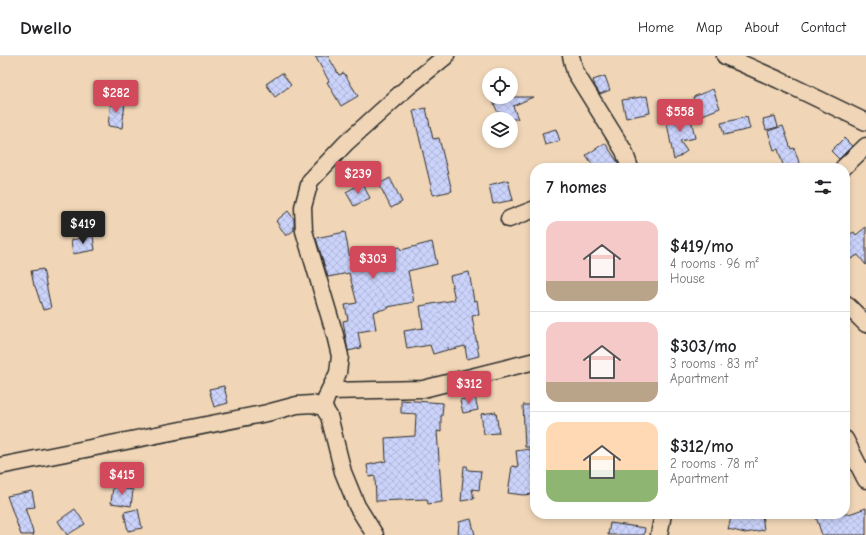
<!DOCTYPE html>
<meta charset="utf-8">
<style>
body{margin:0;font-family:"Comic Neue",sans-serif;background:#f2f2f2;color:#202124;height:100vh;display:flex;flex-direction:column;font-size:15px;white-space:nowrap}
*{box-sizing:border-box;margin:0}
p{font-size:13px;color:#757577}
.icon{flex:none;width:22px;height:22px;fill:none;stroke:currentColor;stroke-width:2;stroke-linecap:round;stroke-linejoin:round}
.map{position:relative;flex:1;overflow:hidden}
.details{position:absolute;left:530px;top:107px;width:320px;height:356px;display:flex;flex-direction:column;background:#fff;border-radius:16px;box-shadow:0 2px 6px #0003}
.details>*{flex:none}
.buttons{position:absolute;left:482px;top:12px;display:grid;gap:8px}
.buttons a{display:grid;place-items:center;width:36px;height:36px;border-radius:50%;background:#fff;box-shadow:0 2px 6px #0003;font-size:20px}
.price{position:absolute;translate:-50% -34px;padding:0 9px;border-radius:4px;background:#d1495b;color:#fff;font-size:13px;line-height:26px;filter:drop-shadow(0 1px 2px #0008)}
.price::after{content:'';position:absolute;left:50%;top:24px;width:12px;height:9px;margin-left:-6px;background:inherit;clip-path:polygon(0 0,100% 0,50% 100%)}
.price.selected{background:#222;color:#fff}
ul{padding:0;list-style:none}
li{display:flex;align-items:center;gap:12px;height:100px;padding:0 16px}
li+li{border-top:1px solid #e0e0e0}
li span{display:grid;place-items:center;flex:none;width:112px;height:80px;border-radius:12px;color:#555}
li>.icon{margin-inline-start:auto}
span .icon{width:48px;height:48px;fill:#fffc;stroke-width:1}
li b{font-size:17px}
h2{display:flex;justify-content:space-between;align-items:center;height:48px;padding:0 16px;font-size:17px}
header{display:flex;align-items:center;gap:24px;box-sizing:border-box;height:56px;padding:0 20px;background:#fff;border-bottom:1px solid #e0e0e0}
header strong{font-size:19px}
nav{display:flex;gap:22px;margin-inline-start:auto;font-size:14px}
.map>svg:first-child{display:block}
.building{fill:url(#building-cross-hatch);stroke:#2b2b2b}
.lines{fill:none;stroke-linecap:round;stroke-linejoin:round}
.street-casing{stroke:#2b2b2b;stroke-width:19}
.street{stroke:#f0d6b7;stroke-width:16}
</style>
<header>
<strong>Dwello</strong>
<nav><a>Home</a><a>Map</a><a>About</a><a>Contact</a></nav>
</header>
<div class="map">
<svg width="866" height="479" viewBox="0 0 866 479">
<defs>
<pattern id="building-cross-hatch" width="8" height="8" patternUnits="userSpaceOnUse"><rect width="8" height="8" fill="#cbd3fb"/><path d="M0 0l8 8M0 8l8-8" fill="none" stroke="#aeb5d7"/></pattern>
</defs>
<rect width="100%" height="100%" fill="#f0d6b7"/>
<filter id="ink" filterUnits="userSpaceOnUse"><feTurbulence type="fractalNoise" baseFrequency=".025" numOctaves="2"/><feDisplacementMap in="SourceGraphic" scale="8" xChannelSelector="R" yChannelSelector="G"/><feConvolveMatrix kernelMatrix="1 2 1 2 8 2 1 2 1" color-interpolation-filters="sRGB"/></filter>
<g filter="url(#ink)">
<g class="building">
<path d="M315 0H328L339 19 344 17 358 40 341 50 327 26 329 25Z"/>
<path d="M282 17 291 29 275 41 266 28Z"/>
<path d="M605 20 610 34 600 38 595 30 593 24Z"/>
<path d="M713 33 720 52 700 60 693 41Z"/>
<path d="M647 40 650 57 626 62 622 44Z"/>
<path d="M491 41H533L513 50 518 63H503L500 56 498 57Z"/>
<path d="M111 45 125 47 122 72 108 70Z"/>
<path d="M426 52 433 83 439 82 452 135 433 139 413 55Z"/>
<path d="M690 58 695 82 680 85 687 95 674 104 666 62Z"/>
<path d="M775 60 778 71 766 74 763 63Z"/>
<path d="M747 61 750 73 724 79 721 67Z"/>
<path d="M783 70 791 93 794 92 801 112H784L778 93 774 94 768 75Z"/>
<path d="M556 73 560 85 545 89 542 77Z"/>
<path d="M844 82 852 90 839 103 831 95Z"/>
<path d="M605 87 619 108 620 112H595L586 99Z"/>
<path d="M390 122 402 146 391 152 379 128Z"/>
<path d="M508 124 513 144 493 148 489 129Z"/>
<path d="M362 127 370 142 354 150 346 136Z"/>
<path d="M288 155 294 163V174L286 180 276 165Z"/>
<path d="M866 171V209L858 199 845 206V181L854 176 856 179Z"/>
<path d="M345 176 351 208 381 199 380 195 400 191 401 194 432 186 437 208 408 215 414 246 388 251 389 252 373 256 376 273 358 276 361 292 348 295 343 265 348 264 345 249 357 247 349 217 328 221 316 182Z"/>
<path d="M93 180 95 194 73 198 71 184Z"/>
<path d="M43 213 51 252 43 254 35 230H34L31 215Z"/>
<path d="M469 216 474 245 477 244 479 259 472 260 479 300 467 303 465 290 448 294V291L447 294 433 298 430 289 407 293 404 275 423 272 420 250 455 244 450 220Z"/>
<path d="M224 330 228 347 214 351 209 333Z"/>
<path d="M475 341 478 354 463 357 460 344Z"/>
<path d="M401 344 443 347 442 360H441V376L437 375 442 446 428 448 427 443 376 445 375 420 369 421 367 409 386 405 385 382 415 380 416 358 401 357Z"/>
<path d="M523 349H535V391H525Z"/>
<path d="M496 356 499 377 484 378 481 358Z"/>
<path d="M530 393 533 414H535V431L534 438 523 439 508 437 512 410 518 411 516 395Z"/>
<path d="M464 410H467L468 414 481 415 479 434 472 433 474 443 461 445Z"/>
<path d="M113 431 133 434 131 450 111 447Z"/>
<path d="M32 435 35 451 25 452 34 479H21L7 440Z"/>
<path d="M866 452V479H822L815 458H849Z"/>
<path d="M75 453 85 468 67 479 58 465Z"/>
<path d="M138 453 142 472 128 475 124 456Z"/>
<path d="M732 458H762L764 474 745 477 728 473Z"/>
<path d="M471 463 475 479H458L459 466Z"/>
<path d="M610 467 645 472 644 479H608Z"/>
</g>
<g class="lines">
<g class="street-casing">
<g id="street">
<path d="M571 0 575 16 624 95 630 112"/>
<path d="M725 0 779 24 866 66"/>
<path d="M843 112 866 90"/>
<path d="M509 163 535 153"/>
<path d="M845 247 866 268"/>
<path d="M329 335 423 333 535 305"/>
<path d="M323 351 329 335 338 317 340 300 335 279 304 175 303 151 310 125 346 87 409 30 446 0"/>
<path d="M845 383 866 424"/>
<path d="M0 410 267 357 297 349 312 348 323 351 329 360 343 416 357 450 375 479"/>
<path d="M659 479 663 458"/>
</g>
</g>
<use href="#street" class="street"/>
</g>
</g>
</svg>
<div class="buttons">
<a><svg class="icon" aria-label="locate" viewBox="0 0 24 24"><circle cx="12" cy="12" r="6"/><path d="M12 2v4M12 18v4M2 12h4M18 12h4"/></svg></a>
<a><svg class="icon" aria-label="layers" viewBox="0 0 24 24"><path d="M12 4l9 5-9 5-9-5zM3 14l9 5 9-5"/></svg></a>
</div>
<b class="price" style="left:116px;top:58px">$282</b>
<b class="price" style="left:680px;top:77px">$558</b>
<b class="price" style="left:358px;top:139px">$239</b>
<b class="price selected" style="left:83px;top:189px">$419</b>
<b class="price" style="left:373px;top:224px">$303</b>
<b class="price" style="left:469px;top:349px">$312</b>
<b class="price" style="left:122px;top:440px">$415</b>
<section class="details">
<h2>7 homes<svg class="icon" aria-label="filters" viewBox="0 0 24 24"><path d="M4 7h16M4 17h16"/><circle cx="9" cy="7" r="2"/><circle cx="15" cy="17" r="2"/></svg></h2>
<ul>
<li><span style="background:linear-gradient(#f6c9c9 75%,#b9a48a 0)"><svg class="icon" aria-label="home" viewBox="0 0 24 24"><path d="M3 11l9-7 9 7M6 9v11h12V9"/></svg></span><div><b>$419/mo</b><p>4 rooms · 96 m²</p><p>House</p></div></li>
<li><span style="background:linear-gradient(#f6c9c9 75%,#b9a48a 0)"><svg class="icon" aria-label="home" viewBox="0 0 24 24"><path d="M3 11l9-7 9 7M6 9v11h12V9"/></svg></span><div><b>$303/mo</b><p>3 rooms · 83 m²</p><p>Apartment</p></div></li>
<li><span style="background:linear-gradient(#ffd9b3 60%,#8fb573 0)"><svg class="icon" aria-label="home" viewBox="0 0 24 24"><path d="M3 11l9-7 9 7M6 9v11h12V9"/></svg></span><div><b>$312/mo</b><p>2 rooms · 78 m²</p><p>Apartment</p></div></li>
</ul>
</section>
</div>
